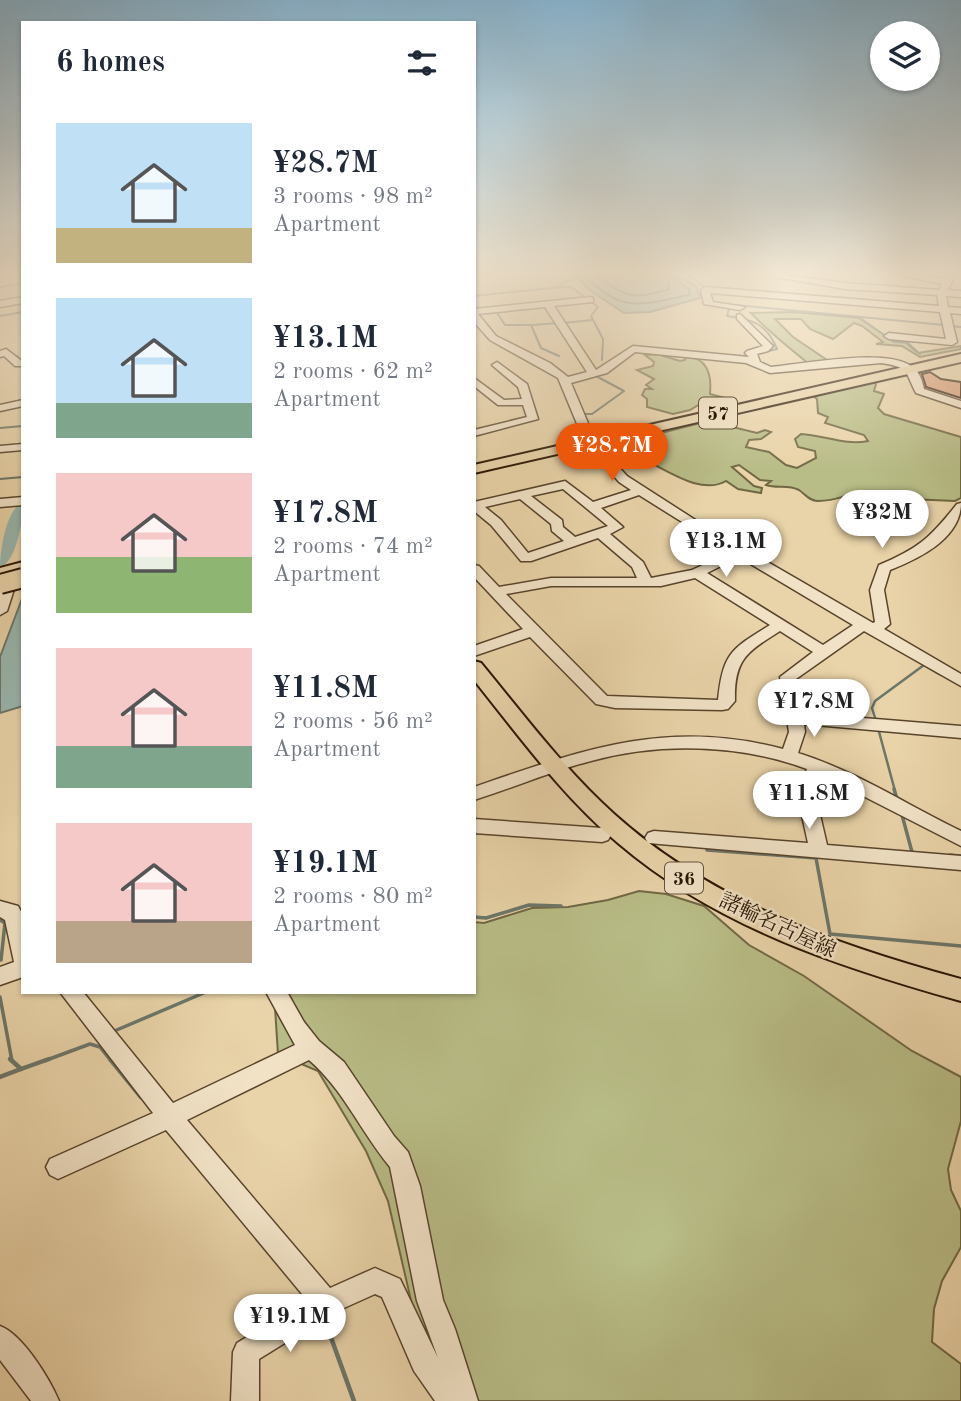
<!DOCTYPE html>
<meta charset="utf-8">
<style>
body{margin:0;font-family:"Old Standard TT","Noto Serif JP",serif;background:#f6f6f7;color:#1f2937;height:100vh;display:flex;flex-direction:column;font-size:26px;white-space:nowrap}
*{box-sizing:border-box;margin:0}
p{font-size:23px;color:#747a83}
.icon{flex:none;width:38px;height:38px;fill:none;stroke:currentColor;stroke-width:2;stroke-linecap:round;stroke-linejoin:round}
.map{position:relative;flex:1;overflow:hidden}
.details{position:absolute;left:21px;top:21px;width:455px;height:973px;display:flex;flex-direction:column;background:#fff;border-radius:0px;box-shadow:0 2px 5px #0004}
.details>*{flex:none}
.buttons{position:absolute;left:870px;top:21px;display:grid;gap:14px}
.buttons a{display:grid;place-items:center;width:70px;height:70px;border-radius:50%;background:#fff;box-shadow:0 2px 5px #0004;font-size:35px}
.price{position:absolute;translate:-50% -60px;padding:0 16px;border-radius:24px;background:#fff;color:#222;font-size:23px;line-height:46px;filter:drop-shadow(0 2px 4px #0008)}
.price::after{content:'';position:absolute;left:50%;top:42px;width:21px;height:16px;margin-left:-10px;background:inherit;clip-path:polygon(0 0,100% 0,50% 100%)}
.price.current{background:#ea580c;color:#fff}
ul{padding:0;list-style:none}
li{display:flex;align-items:center;gap:21px;height:175px;padding:0 35px}
li span{display:grid;place-items:center;flex:none;width:196px;height:140px;border-radius:0px;color:#555}
li>.icon{margin-inline-start:auto}
span .icon{width:84px;height:84px;fill:#fffc;stroke-width:1}
li b{font-size:30px}
h2{display:flex;justify-content:space-between;align-items:center;height:84px;padding:0 35px;font-size:30px}
.map>svg:first-child{display:block}
.green{fill:#b8bc86;stroke:#706844;stroke-width:2}
.water{fill:#99b7af;stroke:#6c766a;stroke-width:2}
.lines{fill:none;stroke-linecap:round;stroke-linejoin:round}
.shore{stroke:#606659;stroke-width:2}
.stream-far3{stroke:#6c766a;stroke-width:2}
.stream-far2{stroke:#6c766a;stroke-width:2.5}
.stream-far1{stroke:#6c766a;stroke-width:3.5}
.stream{stroke:#6c766a;stroke-width:4.5}
.river{fill:#99b7af;fill-rule:evenodd}
.building{fill:#db9e78;stroke:#281503;stroke-width:2}
.minor-casing{stroke:#58442c;stroke-width:3}
.major-casing{stroke:#281503;stroke-width:4}
.minor{fill:#f1e2c6;fill-rule:evenodd}
.major{fill:#e9d3a8;fill-rule:evenodd}
.major-bridge-casing{stroke:#281503;stroke-width:22;stroke-linecap:butt}
.major-bridge{stroke:#e9d3a8;stroke-width:18}
.labels{text-anchor:middle;stroke-width:5;stroke-linejoin:round;paint-order:stroke}
.shield{fill:#f1e2c6;stroke:#64523e;stroke-width:2}
.shield-label{font-size:19px;font-weight:bold;fill:#281503}
.street-label{font-size:21px;fill:#281503;stroke:#f1e2c6}
</style>
<div class="map">
<svg width="961" height="1401" viewBox="0 0 961 1401">
<rect width="100%" height="100%" fill="#e9d3a8"/>
<filter id="stains"><feTurbulence type="fractalNoise" baseFrequency=".00286" numOctaves="4"/><feColorMatrix values="0 0 0 0 .2 0 0 0 0 .09 0 0 0 0 .02 0 0 0 .5 -.17"/></filter>
<radialGradient id="worn" r=".72"><stop offset=".6" stop-color="#630" stop-opacity="0"/><stop offset="1" stop-color="#630" stop-opacity=".3"/></radialGradient>
<g class="green">
<path d="M794 312 860 318 894 342H905L918 353 961 346V349L920 357 902 346 876 344 883 342 862 326 854 323 833 339 810 329 801 319H775L793 337 830 362 809 364C789 348 769 332 751 313Z"/>
<path d="M657 354 680 361 685 360 686 356C707 358 712 374 710 394L729 399 705 401 690 410 673 414 647 407V399L642 395 645 389H652L646 385 654 379 637 370 653 366 654 362 645 355Z"/>
<path d="M873 381 876 384 874 391 884 394 878 408 884 414 961 437V498L955 501 909 499 886 506C853 481 851 501 818 501 809 501 805 494 799 490 788 484 777 489 766 485L771 481 760 480 739 465 732 467 754 486 762 488 761 493 738 489 726 481C702 495 670 472 647 461L638 460V439L708 421 757 433 765 430 771 432 761 439 749 440 746 447 769 452 786 465 797 468 816 458 815 451 798 447 795 439 801 434C823 435 846 446 868 441L864 435 825 423 828 417 818 413 817 399 813 396Z"/>
<path d="M639 891 666 894 704 906 749 945 804 976 912 1051 961 1077V1121L948 1169 951 1190 961 1211V1247L942 1281 934 1309 932 1342 961 1364V1401H471L422 1348 388 1201 366 1151 318 1071 278 1054 274 992H474V922L484 923 532 908 568 907 608 900Z"/>
</g>
<g class="water">
<path d="M586 275H677L696 286 700 298 650 312 624 313 588 289 577 276Z"/>
<path d="M23 596V706L0 713V657Z"/>
</g>
<g class="lines">
<g class="shore">
<path d="M584 275C622 314 640 305 689 295L690 290 679 282 677 275"/>
<path d="M596 275C626 298 633 300 669 289L668 275"/>
</g>
<g class="stream-far3">
<path d="M688 275 707 289"/>
<path d="M575 276 583 275"/>
<path d="M0 287 23 283"/>
<path d="M562 287H571L586 298"/>
<path d="M706 287 745 290"/>
<path d="M474 296 562 287 561 284 577 277"/>
<path d="M592 302 598 307 591 316 603 339 602 360"/>
<path d="M730 305 727 316C752 319 767 324 777 349L761 353"/>
<path d="M735 305 944 325"/>
<path d="M496 311 505 325H531L541 348 559 356"/>
<path d="M0 316 23 312"/>
<path d="M860 319 895 342 908 343 920 354"/>
<path d="M564 323 592 320"/>
<path d="M533 325 558 323"/>
<path d="M951 326 961 327"/>
<path d="M585 414H592L624 391 594 375"/>
<path d="M0 428 23 426"/>
<path d="M0 479 23 477"/>
</g>
<g class="stream-far2">
<path d="M918 661 939 674"/>
<path d="M876 721 872 708 875 701 924 665"/>
<path d="M878 728 895 791"/>
</g>
<g class="stream-far1">
<path d="M894 789 897 799"/>
<path d="M902 815 912 852"/>
<path d="M707 850 816 858 830 934 961 946"/>
<path d="M950 855 961 856"/>
<path d="M474 917 486 918 529 905 561 906"/>
<path d="M0 920 5 923 1 960"/>
<path d="M0 997 12 1061"/>
<path d="M112 1032 206 992"/>
<path d="M44 1061 90 1044 100 1047 111 1061"/>
</g>
<g class="stream">
<path d="M10 1059 21 1069 49 1059"/>
<path d="M110 1059 141 1097"/>
<path d="M0 1077 21 1069"/>
<path d="M325 1321 354 1401"/>
</g>
<path class="river" d="M23 502C23 518 17 562 0 567 0 551 6 509 23 502Z"/>
</g>
<path class="building" d="M930 372 941 379 961 382V398L926 387 922 374Z"/>
<g class="lines">
<g class="minor-casing">
<g id="minor">
<path d="M765 275H784L845 283 939 290 942 284 899 275H916L945 279 947 275H955L948 290 961 291V297L946 296 948 307 961 308V314L950 313 957 342 952 345 889 339 884 336 889 333 946 339 940 312 710 293 713 302 745 307 740 310 704 304 701 290 705 287 939 306 937 295 845 289Z"/>
<path d="M23 297V303L0 307V301Z"/>
<path d="M590 297 593 298V302L554 306 596 370 633 346 749 357 745 353 747 351 763 346 737 319V315L740 314 773 346 768 351 757 354 760 362 771 367C804 364 885 348 911 366 920 372 922 380 924 389L961 401V408L916 393C905 372 910 367 881 363L770 373 746 363 635 352 607 373 571 383 596 442 627 476 697 521 873 623 875 622 870 590 879 565C919 548 930 538 957 504L961 503C961 539 918 559 890 570L884 590 890 624 884 629 961 674V686L864 631 796 679 802 713 961 726V738L804 724 805 732 798 753C856 771 907 805 961 831V846L822 775 815 793 827 845 961 856V870L648 843 645 838 648 833 654 831 808 843 797 793 807 769C739 744 660 742 591 761 551 771 513 788 474 800V787C582 750 667 718 783 749L789 732 780 677 813 652 780 631C747 652 734 659 735 701L728 709 722 710 615 708 596 704 530 637 474 656V646L523 629 474 577V565L479 566 499 587 551 578H637L632 567 598 538 531 561H521L491 525 474 511V502L565 481 593 502 631 490 619 482 585 443 558 378 490 340 474 322V309ZM545 307 587 372 568 377 550 363 496 336 478 314ZM563 489 608 526 575 537 563 527 562 520 531 496ZM639 495 730 552 692 570 651 578 643 562 610 534 623 527 601 508ZM520 499 551 524 552 531 564 541 528 553 501 520 485 507ZM739 557 853 625 823 645 707 573ZM695 578 770 625C731 649 723 653 718 700L607 696 506 594 551 586H661Z"/>
<path d="M6 349 23 362V366H15L4 356 0 357V351Z"/>
<path d="M497 362 527 384 538 419 474 436V430L527 417 523 405H498L474 386V378L504 400 522 399 518 387 492 365Z"/>
<path d="M23 400V406L0 411V405Z"/>
<path d="M23 444V450L0 452V446Z"/>
<path d="M23 497V505L0 507V499Z"/>
<path d="M12 570 19 574 7 611 0 615V590L5 574Z"/>
<path d="M474 819 602 828 608 830 611 835 608 840 602 842 474 833Z"/>
<path d="M0 901 18 906 23 915V977L0 985V967L14 962 5 920 0 917Z"/>
<path d="M60 992H83L173 1103 295 1045 266 992H287L304 1022 319 1041 344 1062 394 1136 408 1152 420 1186 443 1300 455 1329 478 1401H435L414 1371 382 1297 375 1294 335 1312 259 1359V1401H231L233 1352 237 1343 307 1300 166 1130 58 1179 50 1175 46 1167 50 1159 153 1113ZM309 1060C343 1089 361 1132 390 1167L417 1301 438 1358 400 1279 375 1268 330 1288 187 1120Z"/>
<path d="M0 1326C23 1335 49 1378 59 1401H31L0 1360Z"/>
</g>
</g>
<g class="major-casing">
<g id="major">
<path d="M961 354V362L474 473V465Z"/>
<path d="M23 562V572L0 578V568Z"/>
<path d="M474 661 481 663C523 714 564 769 614 814 712 902 836 945 961 979V1001C839 967 715 926 618 843 562 796 519 736 474 680Z"/>
</g>
</g>
<use href="#minor" class="minor"/>
<use href="#major" class="major"/>
<g class="major-bridge-casing">
<path id="major-bridge" d="M0 584 23 578"/>
</g>
<use href="#major-bridge" class="major-bridge"/>
</g>
<linearGradient id="sky" x2="0" y2="1"><stop stop-color="#88b5d1"/><stop offset="0.58" stop-color="#f5ebd8"/><stop offset="1" stop-color="#f5ebd8" stop-opacity="0"/></linearGradient>
<rect width="961" height="471" fill="url(#sky)"/>
<g class="labels">
<g class="shield">
<rect x="699" y="397.5" width="38" height="31" rx="5"/>
<rect x="665" y="862.5" width="38" height="31" rx="5"/>
</g>
<g class="shield-label">
<text x="718" y="420">57</text>
<text x="684" y="885">36</text>
</g>
<g class="street-label">
<text transform="translate(778 925) rotate(25)" y="7">諸輪名古屋線</text>
</g>
</g>
<rect width="100%" height="100%" filter="url(#stains)"/>
<rect width="100%" height="100%" fill="url(#worn)"/>
</svg>
<div class="buttons">
<a><svg class="icon" aria-label="layers" viewBox="0 0 24 24"><path d="M12 4l9 5-9 5-9-5zM3 14l9 5 9-5"/></svg></a>
</div>
<b class="price current" style="left:612px;top:483px">¥28.7M</b>
<b class="price" style="left:882px;top:550px">¥32M</b>
<b class="price" style="left:726px;top:579px">¥13.1M</b>
<b class="price" style="left:814px;top:739px">¥17.8M</b>
<b class="price" style="left:809px;top:831px">¥11.8M</b>
<b class="price" style="left:290px;top:1354px">¥19.1M</b>
<section class="details">
<h2>6 homes<svg class="icon" aria-label="filters" viewBox="0 0 24 24"><path d="M4 7h16M4 17h16"/><circle cx="9" cy="7" r="2"/><circle cx="15" cy="17" r="2"/></svg></h2>
<ul>
<li><span style="background:linear-gradient(#bfe0f5 75%,#c2b280 0)"><svg class="icon" aria-label="home" viewBox="0 0 24 24"><path d="M3 11l9-7 9 7M6 9v11h12V9"/></svg></span><div><b>¥28.7M</b><p>3 rooms · 98 m²</p><p>Apartment</p></div></li>
<li><span style="background:linear-gradient(#bfe0f5 75%,#7fa58c 0)"><svg class="icon" aria-label="home" viewBox="0 0 24 24"><path d="M3 11l9-7 9 7M6 9v11h12V9"/></svg></span><div><b>¥13.1M</b><p>2 rooms · 62 m²</p><p>Apartment</p></div></li>
<li><span style="background:linear-gradient(#f6c9c9 60%,#8fb573 0)"><svg class="icon" aria-label="home" viewBox="0 0 24 24"><path d="M3 11l9-7 9 7M6 9v11h12V9"/></svg></span><div><b>¥17.8M</b><p>2 rooms · 74 m²</p><p>Apartment</p></div></li>
<li><span style="background:linear-gradient(#f6c9c9 70%,#7fa58c 0)"><svg class="icon" aria-label="home" viewBox="0 0 24 24"><path d="M3 11l9-7 9 7M6 9v11h12V9"/></svg></span><div><b>¥11.8M</b><p>2 rooms · 56 m²</p><p>Apartment</p></div></li>
<li><span style="background:linear-gradient(#f6c9c9 70%,#b9a48a 0)"><svg class="icon" aria-label="home" viewBox="0 0 24 24"><path d="M3 11l9-7 9 7M6 9v11h12V9"/></svg></span><div><b>¥19.1M</b><p>2 rooms · 80 m²</p><p>Apartment</p></div></li>
</ul>
</section>
</div>
